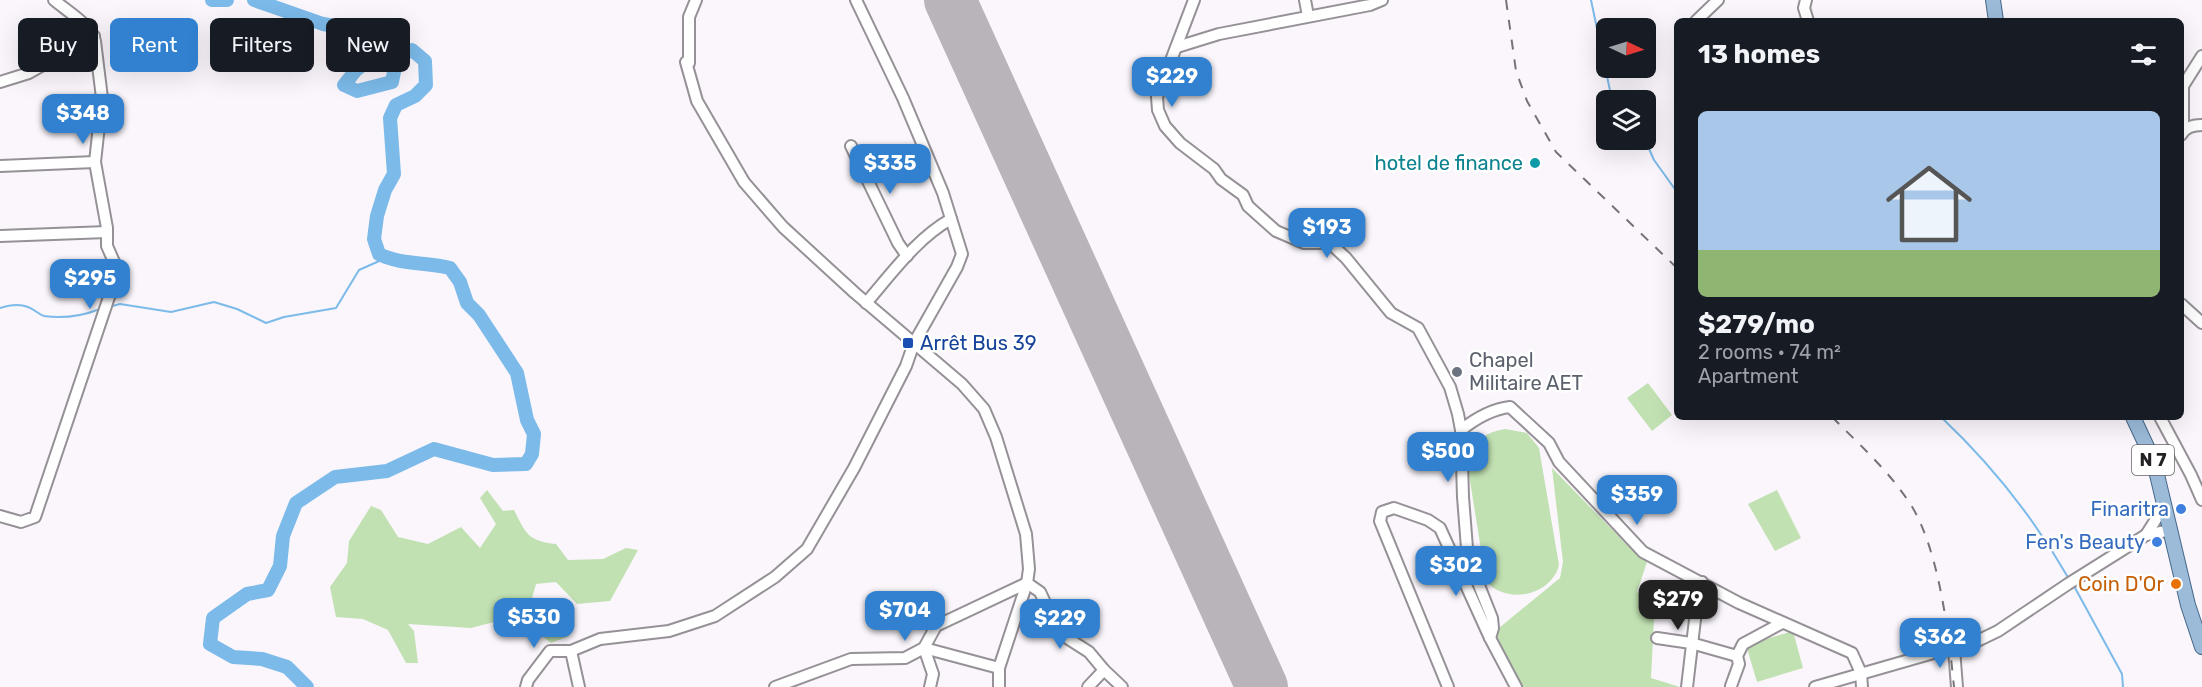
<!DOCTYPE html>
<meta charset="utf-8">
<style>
body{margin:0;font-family:Rubik,sans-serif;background:#242831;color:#f1f3f6;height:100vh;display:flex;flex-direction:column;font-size:22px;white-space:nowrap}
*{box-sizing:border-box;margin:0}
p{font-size:20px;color:#9ea1a6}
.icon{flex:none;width:33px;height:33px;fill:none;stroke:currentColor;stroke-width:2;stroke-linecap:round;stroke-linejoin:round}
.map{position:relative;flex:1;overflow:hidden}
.details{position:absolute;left:1674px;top:18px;width:510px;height:402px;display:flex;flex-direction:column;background:#171b24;border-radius:9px;box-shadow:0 6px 24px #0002}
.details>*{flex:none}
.hud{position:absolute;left:18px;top:18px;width:570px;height:54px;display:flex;gap:12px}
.needle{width:39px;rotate:94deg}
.buttons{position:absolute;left:1596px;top:18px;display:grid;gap:12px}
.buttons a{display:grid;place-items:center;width:60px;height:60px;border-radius:9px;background:#171b24;box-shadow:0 6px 24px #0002;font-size:30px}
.price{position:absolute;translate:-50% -51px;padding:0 14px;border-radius:12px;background:#3181d0;color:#fff;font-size:20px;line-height:39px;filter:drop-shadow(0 2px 3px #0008)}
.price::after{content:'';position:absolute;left:50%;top:36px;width:18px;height:14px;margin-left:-9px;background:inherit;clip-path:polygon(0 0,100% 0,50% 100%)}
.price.selected{background:#222;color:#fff}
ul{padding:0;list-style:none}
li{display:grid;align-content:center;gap:12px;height:318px;padding:0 24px}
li+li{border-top:2px solid #363941}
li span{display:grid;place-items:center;height:186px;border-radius:9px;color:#555}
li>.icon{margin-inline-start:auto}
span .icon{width:108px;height:108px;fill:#fffc;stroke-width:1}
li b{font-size:26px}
h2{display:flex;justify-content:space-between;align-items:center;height:72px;padding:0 24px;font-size:26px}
.pill{padding:0 21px;border-radius:9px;background:#171b24;box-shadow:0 6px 24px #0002;font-size:21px;line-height:54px}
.pill.selected{background:#3181d0;color:#fff}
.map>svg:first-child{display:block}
.green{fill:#c1e1b2}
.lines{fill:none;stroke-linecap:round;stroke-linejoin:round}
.stream{stroke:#7cbae9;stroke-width:2}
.river{stroke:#7cbae9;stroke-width:14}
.runway{stroke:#b8b4b9;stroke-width:52}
.minor-casing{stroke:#959196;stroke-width:14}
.major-casing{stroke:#466788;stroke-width:16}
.minor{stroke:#fff;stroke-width:10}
.major{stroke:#9bbbd9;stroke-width:14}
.rail{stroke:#767376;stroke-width:2;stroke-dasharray:10 10;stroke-linecap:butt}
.culture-dot{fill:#0f9aa8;stroke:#fff;stroke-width:2}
.transit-dot{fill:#1a4fb4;stroke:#fff;stroke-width:2}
.worship-dot{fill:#6b7280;stroke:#fff;stroke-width:2}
.shop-dot{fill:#3f7fe0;stroke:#fff;stroke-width:2}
.food-dot{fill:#e8710a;stroke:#fff;stroke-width:2}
.labels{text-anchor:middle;stroke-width:5;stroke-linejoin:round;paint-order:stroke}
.shield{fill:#fff;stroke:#656465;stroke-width:1.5}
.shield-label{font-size:18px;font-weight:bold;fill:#232123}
.culture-label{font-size:20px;fill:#0d838f;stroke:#fff;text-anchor:end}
.transit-label{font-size:20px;fill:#164399;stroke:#fff;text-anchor:start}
.worship-label{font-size:20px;fill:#5b616d;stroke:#fff;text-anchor:start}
.shop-label{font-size:20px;fill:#366cbe;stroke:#fff;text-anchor:end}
.food-label{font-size:20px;fill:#c56008;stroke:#fff;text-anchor:end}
</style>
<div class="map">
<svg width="2202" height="687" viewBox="0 0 2202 687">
<rect width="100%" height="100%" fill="#faf6fc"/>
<g class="green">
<path d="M1648 383 1672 415 1652 431 1627 398Z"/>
<path d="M1505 429 1527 433 1539 448 1559 565C1551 596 1506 605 1486 581L1467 462C1470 442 1486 432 1505 429Z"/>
<path d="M1552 468 1634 552 1647 562 1637 592 1655 600 1651 678 1680 687H1519L1495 644 1499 628 1560 578 1563 562Z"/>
<path d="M487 490 503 511 514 510C526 534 528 541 556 544L568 560 603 559 626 548 638 550 610 601 577 604 556 582 536 584 530 605 544 618 565 610 569 636 551 643 522 621H498L471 628 408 624 414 631 418 663H406L388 630 363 619 336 617 330 587 347 563 349 541 371 506 381 510 398 537 428 544 461 527 480 548 496 524 480 498Z"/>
<path d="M1777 490 1801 538 1775 551 1748 504Z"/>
<path d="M1793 631 1803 668 1757 682 1746 645Z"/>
</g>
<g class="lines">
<g class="stream">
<path d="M1591 0 1612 100"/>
<path d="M1645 140 1654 160 1677 192"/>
<path d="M109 307 120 304 171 312 214 302 237 309 266 323 284 317 336 308 359 270 386 258"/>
<path d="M0 308C9 305 18 303 28 307 34 309 38 314 44 316 64 319 82 316 100 309"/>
<path d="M1941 417C1991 464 2035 520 2069 579"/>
<path d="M2074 586 2122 674 2123 687"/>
</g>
<g class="river">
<path d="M212 0H227"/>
<path d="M254 0 323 24 352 29 368 42 367 61 356 70 344 85 357 91 392 82 397 57 412 50 425 61 426 85 415 96 396 105 390 118 394 174 385 190 377 216 374 239 379 254C401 265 427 262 450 268L460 282 467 303 479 315 517 373 527 420 534 434 532 454 526 464 493 465 434 449 387 471 335 477 296 503 283 536 280 566 268 590 247 594 213 618 210 644 233 657 262 659 287 667 307 687"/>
</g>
<path class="runway" d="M950 0 1262 687"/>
<g class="minor-casing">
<g id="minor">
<path d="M696 0 689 17V63L686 62 697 101 744 182 783 227 855 293 962 384 984 409 996 437 1026 534 1029 569 1027 583 999 668V687"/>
<path d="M1194 0 1157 97 1158 110 1165 126 1180 143 1214 169 1221 179 1243 195 1248 206 1258 215 1276 231 1304 243H1323L1332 245 1346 258 1391 313 1418 328 1450 387 1458 414 1461 430 1463 497 1467 548 1469 560 1492 618 1493 628 1490 638"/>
<path d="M1305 0 1308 16"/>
<path d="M1806 0 1804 8 1808 21"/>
<path d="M1696 21 1718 0"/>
<path d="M1177 47 1219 34 1370 5 1382 0"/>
<path d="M0 82 29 73 94 36"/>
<path d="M2183 131V86L2202 56"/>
<path d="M2181 135C2185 127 2193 125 2202 125"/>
<path d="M851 146 898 243 907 256"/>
<path d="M0 166 95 162"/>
<path d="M0 236 107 232"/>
<path d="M866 303C892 273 917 238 951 219"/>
<path d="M2181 304 2202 323"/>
<path d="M2160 417 2191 475 2202 500"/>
<path d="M1461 430C1475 419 1492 409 1510 407L1549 443 1559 462 1643 552 1739 603 1852 653 1861 673 1862 687"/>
<path d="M0 516 21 522 35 517 109 297 118 279V271L107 246V228L95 162 102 98 95 41C91 25 67 11 54 0"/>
<path d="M2146 535 2165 505"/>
<path d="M1027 583 1040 592 1056 626 1064 636 1089 652 1104 670 1122 687"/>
<path d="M1657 638 1691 643 1737 656"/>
<path d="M924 648 999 668"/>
<path d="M924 648 933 674 930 687"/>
<path d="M1954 649 1957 687"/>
<path d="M571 651 579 687"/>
<path d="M1731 686 1739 664 1737 656 1743 644 1782 623"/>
<path d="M526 687 528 680 550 651H571L600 639 669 631 715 616 775 577 807 549 854 468 906 366 914 343 957 267 962 254 943 193 903 98 856 0"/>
<path d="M775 687 851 659 905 658 924 648 936 626 1027 583"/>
<path d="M1088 687 1104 670"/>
<path d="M1448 687 1380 521 1382 512 1394 508 1428 520 1440 528 1490 638 1516 687"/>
<path d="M1687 687 1698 594 1702 582"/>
<path d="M1815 687 1951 648 1954 649 1971 644 1998 631 2068 584 2146 535 2171 530"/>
</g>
</g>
<g class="major-casing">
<g id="major">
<path d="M1993 0 1996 21"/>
<path d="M2133 417 2154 462 2188 605 2202 647"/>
</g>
</g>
<use href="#minor" class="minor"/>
<use href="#major" class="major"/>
<g class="rail">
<path d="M1506 0 1516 71 1527 101 1556 152 1677 268"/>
<path d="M1832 417C1860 445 1889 471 1911 505 1939 550 1949 635 1954 687"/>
</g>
</g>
<circle class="culture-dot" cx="1535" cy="163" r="6"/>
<rect class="transit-dot" x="902" y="337" width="12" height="12" rx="3"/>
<circle class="worship-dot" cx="1457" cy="372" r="6"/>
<g class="shop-dot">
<circle cx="2181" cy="509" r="6"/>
<circle cx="2157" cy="542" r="6"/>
</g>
<circle class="food-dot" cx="2176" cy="584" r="6"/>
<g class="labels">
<rect class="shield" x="2132" y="445" width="42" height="30" rx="4.5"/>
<g class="shield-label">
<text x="2153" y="466">N 7</text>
</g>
<g class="culture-label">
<text x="1523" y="170">hotel de finance</text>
</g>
<g class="transit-label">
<text x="920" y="350">Arrêt Bus 39</text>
</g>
<g class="worship-label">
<text x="1469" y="367">Chapel<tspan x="1469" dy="23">Militaire AET</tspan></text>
</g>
<g class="shop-label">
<text x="2169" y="516">Finaritra</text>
<text x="2145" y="549">Fen's Beauty</text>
</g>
<g class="food-label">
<text x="2164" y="591">Coin D'Or</text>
</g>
</g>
</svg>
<div class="buttons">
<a><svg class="needle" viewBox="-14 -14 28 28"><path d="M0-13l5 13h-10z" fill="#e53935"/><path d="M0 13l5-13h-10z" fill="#9ea1a6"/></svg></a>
<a><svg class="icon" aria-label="layers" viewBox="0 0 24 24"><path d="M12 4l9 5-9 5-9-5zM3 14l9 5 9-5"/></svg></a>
</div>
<b class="price" style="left:1172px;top:108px">$229</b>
<b class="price" style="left:83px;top:145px">$348</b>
<b class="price" style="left:890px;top:195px">$335</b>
<b class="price" style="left:1327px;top:259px">$193</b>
<b class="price" style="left:90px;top:310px">$295</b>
<b class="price" style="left:1448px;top:483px">$500</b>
<b class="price" style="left:1637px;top:526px">$359</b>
<b class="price" style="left:1456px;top:597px">$302</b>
<b class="price selected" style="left:1678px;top:631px">$279</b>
<b class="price" style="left:905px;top:642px">$704</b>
<b class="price" style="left:534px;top:649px">$530</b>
<b class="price" style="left:1060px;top:650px">$229</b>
<b class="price" style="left:1940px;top:669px">$362</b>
<div class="hud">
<a class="pill">Buy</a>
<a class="pill selected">Rent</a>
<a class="pill">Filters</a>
<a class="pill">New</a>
</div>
<section class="details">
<h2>13 homes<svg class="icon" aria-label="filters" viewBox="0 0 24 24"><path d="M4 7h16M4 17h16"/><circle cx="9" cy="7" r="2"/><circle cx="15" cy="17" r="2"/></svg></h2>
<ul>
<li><span style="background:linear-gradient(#a9c7e8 75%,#8fb573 0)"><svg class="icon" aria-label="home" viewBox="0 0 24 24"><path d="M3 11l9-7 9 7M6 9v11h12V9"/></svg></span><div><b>$279/mo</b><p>2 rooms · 74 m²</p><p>Apartment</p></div></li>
</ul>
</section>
</div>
